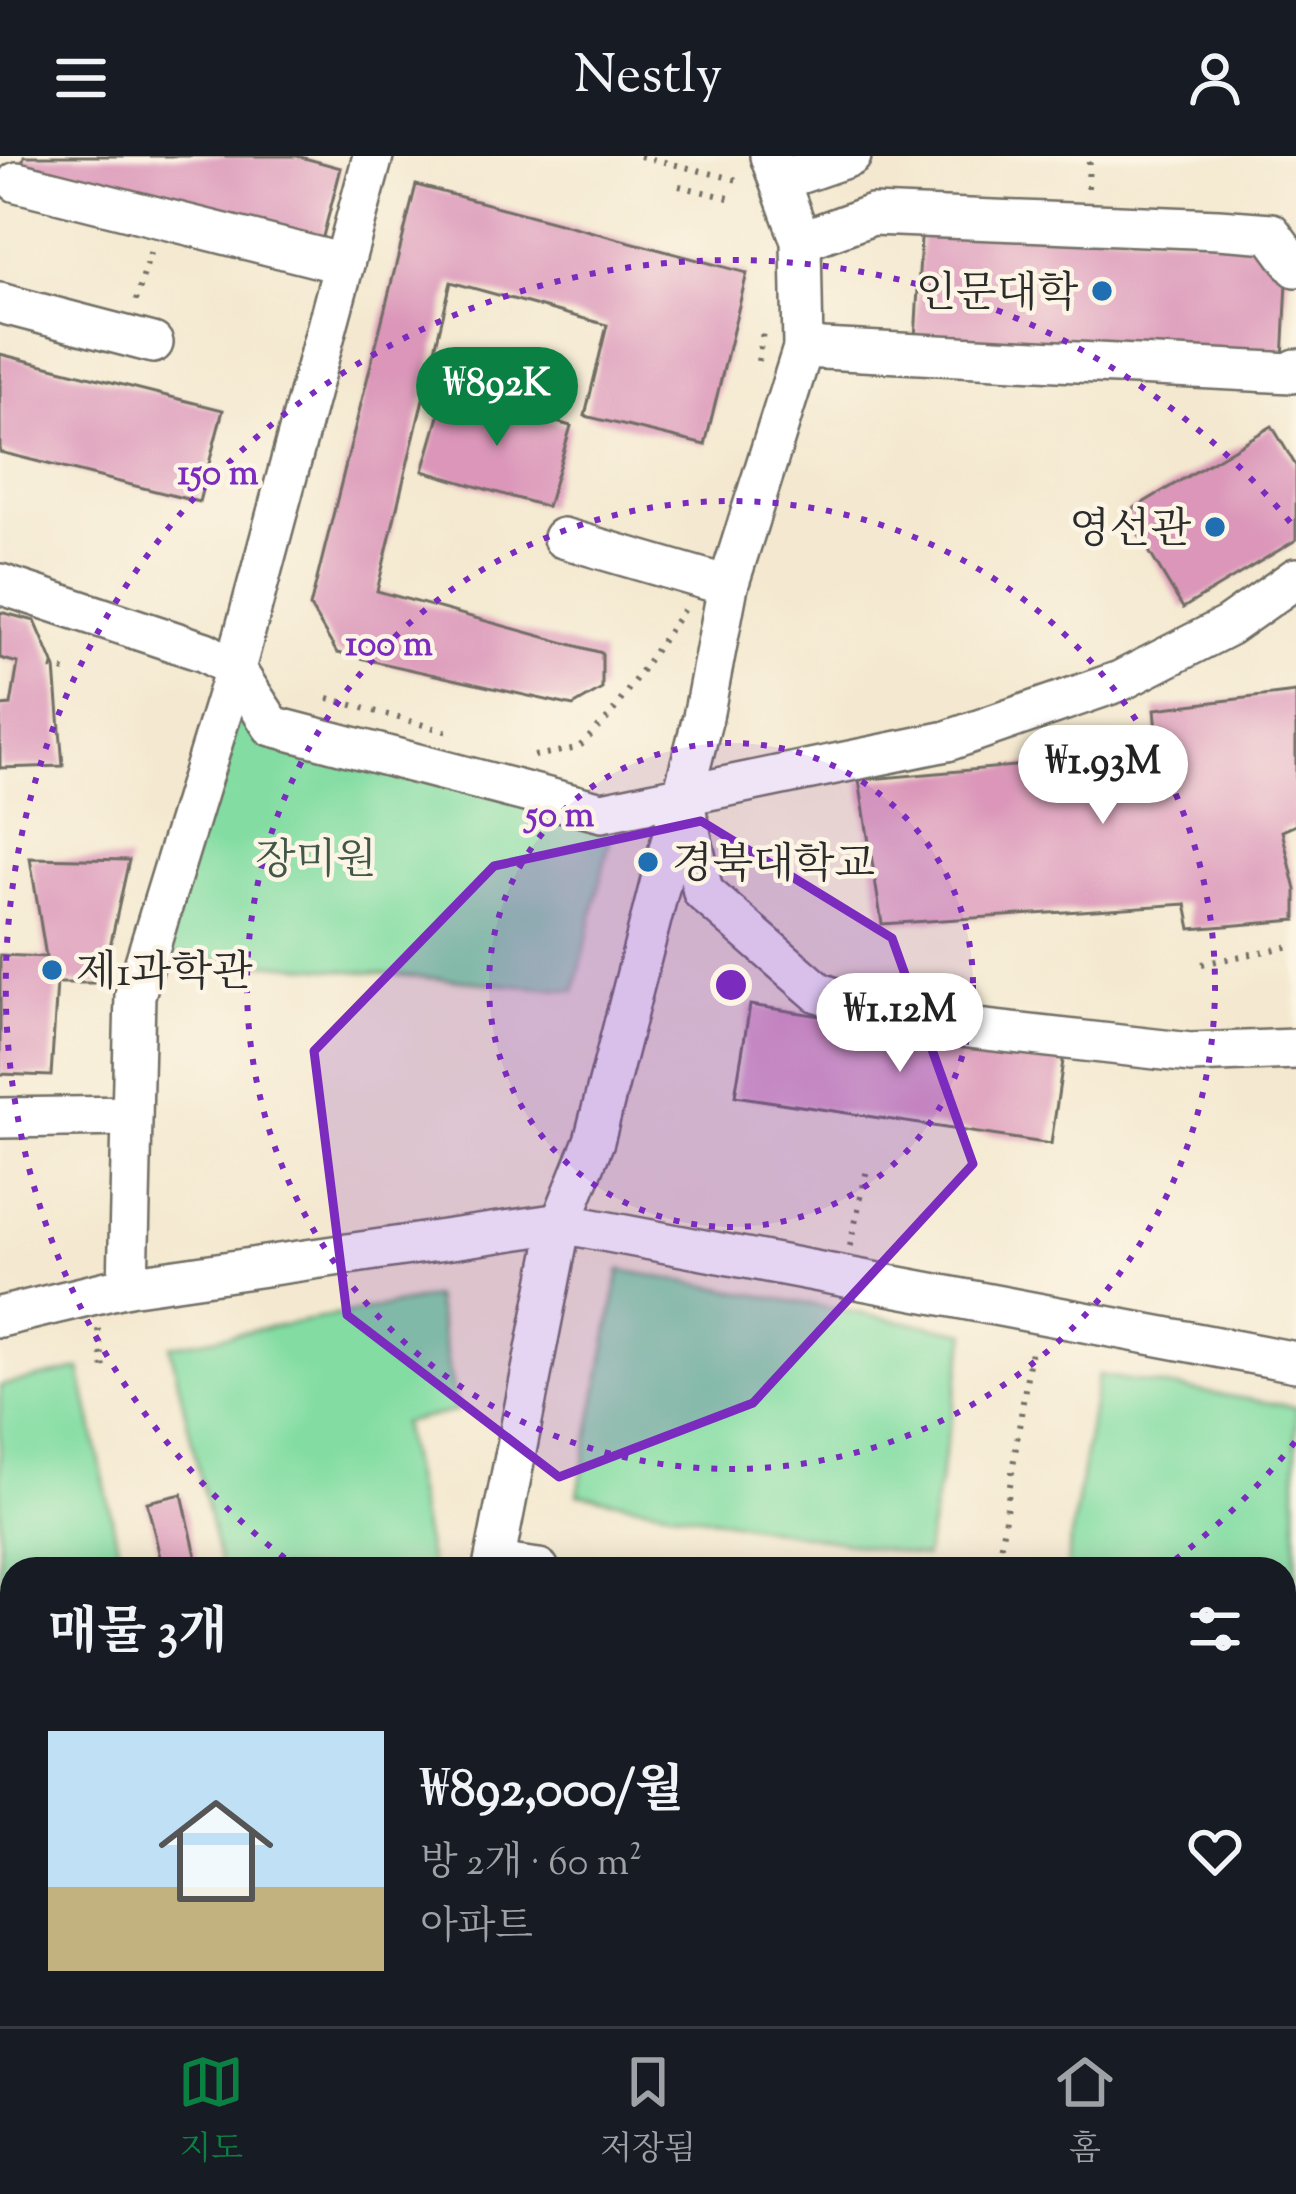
<!DOCTYPE html>
<html lang="ko">
<meta charset="utf-8">
<style>
body{margin:0;font-family:"Sorts Mill Goudy","Noto Serif KR",serif;background:#242831;color:#f1f3f6;height:100vh;display:flex;flex-direction:column;font-size:45px;white-space:nowrap}
*{box-sizing:border-box;margin:0}
p{font-size:39px;color:#9ea1a6}
.icon{flex:none;width:66px;height:66px;fill:none;stroke:currentColor;stroke-width:2;stroke-linecap:round;stroke-linejoin:round}
.map{position:relative;flex:1;overflow:hidden}
.sheet{position:absolute;left:0px;top:1401px;width:1296px;height:471px;display:flex;flex-direction:column;background:#171b24;border-radius:36px 36px 0 0;box-shadow:0 6px 30px #0003}
.sheet>*{flex:none}
.price{position:absolute;translate:-50% -102px;padding:0 27px;border-radius:42px;background:#fff;color:#222;font-size:39px;line-height:78px;filter:drop-shadow(0 3px 6px #0008)}
.price::after{content:'';position:absolute;left:50%;top:72px;width:36px;height:27px;margin-left:-18px;background:inherit;clip-path:polygon(0 0,100% 0,50% 100%)}
.price.current{background:#0b8043;color:#fff}
ul{padding:0;list-style:none}
li{display:flex;align-items:center;gap:36px;height:300px;padding:0 48px}
li span{display:grid;place-items:center;flex:none;width:336px;height:240px;border-radius:0px;color:#555}
li>.icon{margin-inline-start:auto}
span .icon{width:144px;height:144px;fill:#fffc;stroke-width:1}
li b{font-size:51px}
h2{display:flex;justify-content:space-between;align-items:center;height:144px;padding:0 48px;font-size:51px}
header{display:flex;justify-content:space-between;align-items:center;height:156px;padding:0 48px;background:#171b24;font-size:54px;font-weight:600}
.tabs{display:flex;justify-content:space-around;align-items:center;height:168px;border-top:3px solid #363941;background:#171b24;font-size:33px;color:#9ea1a6}
.tabs a{display:grid;justify-items:center;gap:6px}
.tabs .current{color:#0b8043}
.map>svg:first-child{display:block}
.green{fill:#83dda3;stroke:#578467;stroke-width:3}
.building{fill:#db96b9}
.lines{fill:none;stroke-linecap:round;stroke-linejoin:round}
.minor-casing{stroke:#716e65;stroke-width:44}
.path{stroke:#716e65;stroke-width:6;stroke-dasharray:3 9;stroke-linecap:butt}
.minor{stroke:#fff;stroke-width:39}
.marked{fill:#7b2cbf;fill-opacity:0.2;stroke:#7b2cbf;stroke-width:9;stroke-linejoin:round}
.ring{fill:none;stroke:#7b2cbf;stroke-width:6;stroke-dasharray:6 12}
.poi-dot{fill:#1f6fb2;stroke:#fcf5e5;stroke-width:4.5}
.labels{text-anchor:middle;stroke-width:9;stroke-linejoin:round;paint-order:stroke}
.poi-label{font-size:42px;fill:#2b2b2b;stroke:#fcf5e5;text-anchor:end}
.park-label{font-size:42px;fill:#415849;stroke:#fcf5e5}
.centre{fill:#7b2cbf;stroke:#fcf5e5;stroke-width:6}
.ring-label{font-size:36px;text-anchor:middle;font-weight:bold;fill:#7b2cbf;stroke:#fcf5e5;stroke-width:9;stroke-linejoin:round;paint-order:stroke}
</style>
<header><svg class="icon" aria-label="menu" viewBox="0 0 24 24"><path d="M4 6h16M4 12h16M4 18h16"/></svg>Nestly<svg class="icon" aria-label="person" viewBox="0 0 24 24"><circle cx="12" cy="8" r="4"/><path d="M4 21q1-7 8-7t8 7"/></svg></header>
<div class="map">
<svg width="1296" height="1870" viewBox="0 0 1296 1870">
<rect width="100%" height="100%" fill="#fcf5e5"/>
<filter id="ink" filterUnits="userSpaceOnUse"><feTurbulence type="fractalNoise" baseFrequency=".00833" numOctaves="2"/><feDisplacementMap in="SourceGraphic" scale="24" xChannelSelector="R" yChannelSelector="G"/><feConvolveMatrix kernelMatrix="1 2 1 2 8 2 1 2 1" color-interpolation-filters="sRGB"/></filter>
<filter id="wash" filterUnits="userSpaceOnUse"><feTurbulence type="fractalNoise" baseFrequency=".004" numOctaves="4" result="noise"/><feDisplacementMap in="SourceGraphic" scale="48" xChannelSelector="R" yChannelSelector="G"/><feGaussianBlur stdDeviation="2.7" result="paint"/><feColorMatrix in="noise" values="0 0 0 0 0 0 0 0 0 0 0 0 0 0 0 0 0 1.4 0 .05"/><feComposite in="paint" operator="in"/></filter>
<g filter="url(#wash)">
<rect width="100%" height="100%" fill="#f4e9d0"/>
<g class="green">
<path d="M230 565 613 670 575 835 163 798Z"/>
<path d="M620 1114 967 1177 925 1401 578 1338Z"/>
<path d="M434 1141 457 1255 402 1267 431 1413H221L170 1190Z"/>
<path d="M80 1213 123 1413H12V1540L0 1542V1230Z"/>
<path d="M1098 1219 1296 1251V1477L1284 1475V1413H1066Z"/>
</g>
<g id="blocks">
<g class="building">
<path d="M24 0H297L341 12 320 92 21 13Z"/>
<path d="M416 29 747 117 705 289 585 260 607 169 451 126 377 435 602 497V533L573 550 337 497 310 451Z"/>
<path d="M922 66 1289 87 1283 204 915 183Z"/>
<path d="M0 198 223 254 199 346 0 296Z"/>
<path d="M446 236 571 270 547 351 423 315Z"/>
<path d="M1272 270 1296 310V384L1183 452 1126 357Z"/>
<path d="M0 456 35 465 55 512 63 610 0 612V550L11 549 18 507 0 502Z"/>
<path d="M1296 536V669L1282 675 1296 734V764L1191 773 1186 748 882 768 859 624 1159 597 1155 553Z"/>
<path d="M30 702 129 704 102 827H57L51 920 0 918V799L46 801Z"/>
<path d="M750 849 1064 898 1051 988 735 940Z"/>
<path d="M182 1338 199 1413H163L147 1346Z"/>
<path d="M1284 1698 1296 1700V1870H1258V1860H1284Z"/>
<path d="M0 1773H12V1860H315L314 1870 0 1869Z"/>
<path d="M804 1860H1047L1046 1870H803Z"/>
<path d="M1076 1860H1174L1172 1870H1075Z"/>
</g>
</g>
</g>
<g filter="url(#ink)">
<use href="#blocks" fill-opacity="0" stroke="#716e65" stroke-width="3"/>
<g class="lines">
<g class="minor-casing">
<g id="minor">
<path d="M781 24 851 0"/>
<path d="M17 26 344 108"/>
<path d="M801 85 872 59 1218 73 1271 77 1296 111"/>
<path d="M0 147 153 187"/>
<path d="M803 192 1292 217 1296 213"/>
<path d="M563 382 728 430"/>
<path d="M0 428 205 496 235 513 272 570 602 656 947 585 1120 525 1228 470 1296 422"/>
<path d="M685 651 703 736 818 836 890 862 977 873 1191 897 1296 893"/>
<path d="M0 962 132 960"/>
<path d="M128 1130 135 839 235 513 373 0"/>
<path d="M0 1161 128 1130 561 1067 1296 1206"/>
<path d="M539 1413 494 1407 561 1067 594 985 703 561 728 430 803 192 801 85 770 0"/>
<path d="M1284 1516 1296 1517"/>
<path d="M0 1592 12 1589"/>
<path d="M0 1759 12 1760"/>
<path d="M329 1870 330 1860"/>
<path d="M405 1870 407 1860"/>
<path d="M1060 1870 1062 1860"/>
</g>
</g>
<g class="path">
<path d="M640 0 742 25"/>
<path d="M679 30 737 44"/>
<path d="M1088 32 1089 0"/>
<path d="M136 145 151 94"/>
<path d="M758 205 764 170"/>
<path d="M51 511 70 516"/>
<path d="M328 542 452 577"/>
<path d="M534 600 578 592 610 560 684 453"/>
<path d="M1202 808 1296 789"/>
<path d="M850 1090 868 1009"/>
<path d="M98 1173 104 1213"/>
<path d="M997 1413 1032 1188"/>
<path d="M1284 1565 1296 1567"/>
</g>
<use href="#minor" class="minor"/>
</g>
</g>
<path class="marked" d="M701 665 892 782 973 1008 753 1247 559 1321 347 1159 314 895 494 710Z"/>
<circle cx="731" cy="829" r="242" fill="#7b2cbf" fill-opacity=".12"/>
<g class="ring">
<circle cx="731" cy="829" r="242"/>
<circle cx="731" cy="829" r="484"/>
<path d="M1295 1286A726 726 0 0 1 1163 1413M299 1413A726 726 0 1 1 1295 372"/>
</g>
<g class="poi-dot">
<circle cx="1102" cy="135" r="12"/>
<circle cx="1215" cy="371" r="12"/>
<circle cx="648" cy="706" r="12"/>
<circle cx="52" cy="814" r="12"/>
</g>
<g class="labels">
<g class="poi-label">
<text x="1078" y="150">인문대학</text>
<text x="1191" y="386">영선관</text>
<text x="672" y="721" text-anchor="start">경북대학교</text>
<text x="76" y="829" text-anchor="start">제1과학관</text>
</g>
<g class="park-label">
<text x="316" y="717">장미원</text>
</g>
</g>
<circle cx="731" cy="829" r="18" class="centre"/>
<g class="ring-label">
<text x="218" y="328">150 m</text>
<text x="389" y="499">100 m</text>
<text x="560" y="670">50 m</text>
</g>
</svg>
<b class="price current" style="left:497px;top:293px">₩892K</b>
<b class="price" style="left:1103px;top:671px">₩1.93M</b>
<b class="price" style="left:900px;top:919px">₩1.12M</b>
<section class="sheet">
<h2>매물 3개<svg class="icon" aria-label="filters" viewBox="0 0 24 24"><path d="M4 7h16M4 17h16"/><circle cx="9" cy="7" r="2"/><circle cx="15" cy="17" r="2"/></svg></h2>
<ul>
<li><span style="background:linear-gradient(#bfe0f5 65%,#c2b280 0)"><svg class="icon" aria-label="home" viewBox="0 0 24 24"><path d="M3 11l9-7 9 7M6 9v11h12V9"/></svg></span><div><b>₩892,000/월</b><p>방 2개 · 60 m²</p><p>아파트</p></div><svg class="icon" aria-label="heart" viewBox="0 0 24 24"><path d="M12 20l-8-8c-3-5 5-10 8-4 3-6 11-1 8 4z"/></svg></li>
</ul>
</section>
</div>
<nav class="tabs">
<a class="current"><svg class="icon" aria-label="map" viewBox="0 0 24 24"><path d="M3 6l6-2 6 2 6-2v14l-6 2-6-2-6 2zM9 4v14M15 6v14"/></svg>지도</a>
<a><svg class="icon" aria-label="saved" viewBox="0 0 24 24"><path d="M7 4h10v16l-5-4-5 4z"/></svg>저장됨</a>
<a><svg class="icon" aria-label="home" viewBox="0 0 24 24"><path d="M3 11l9-7 9 7M6 9v11h12V9"/></svg>홈</a>
</nav>
